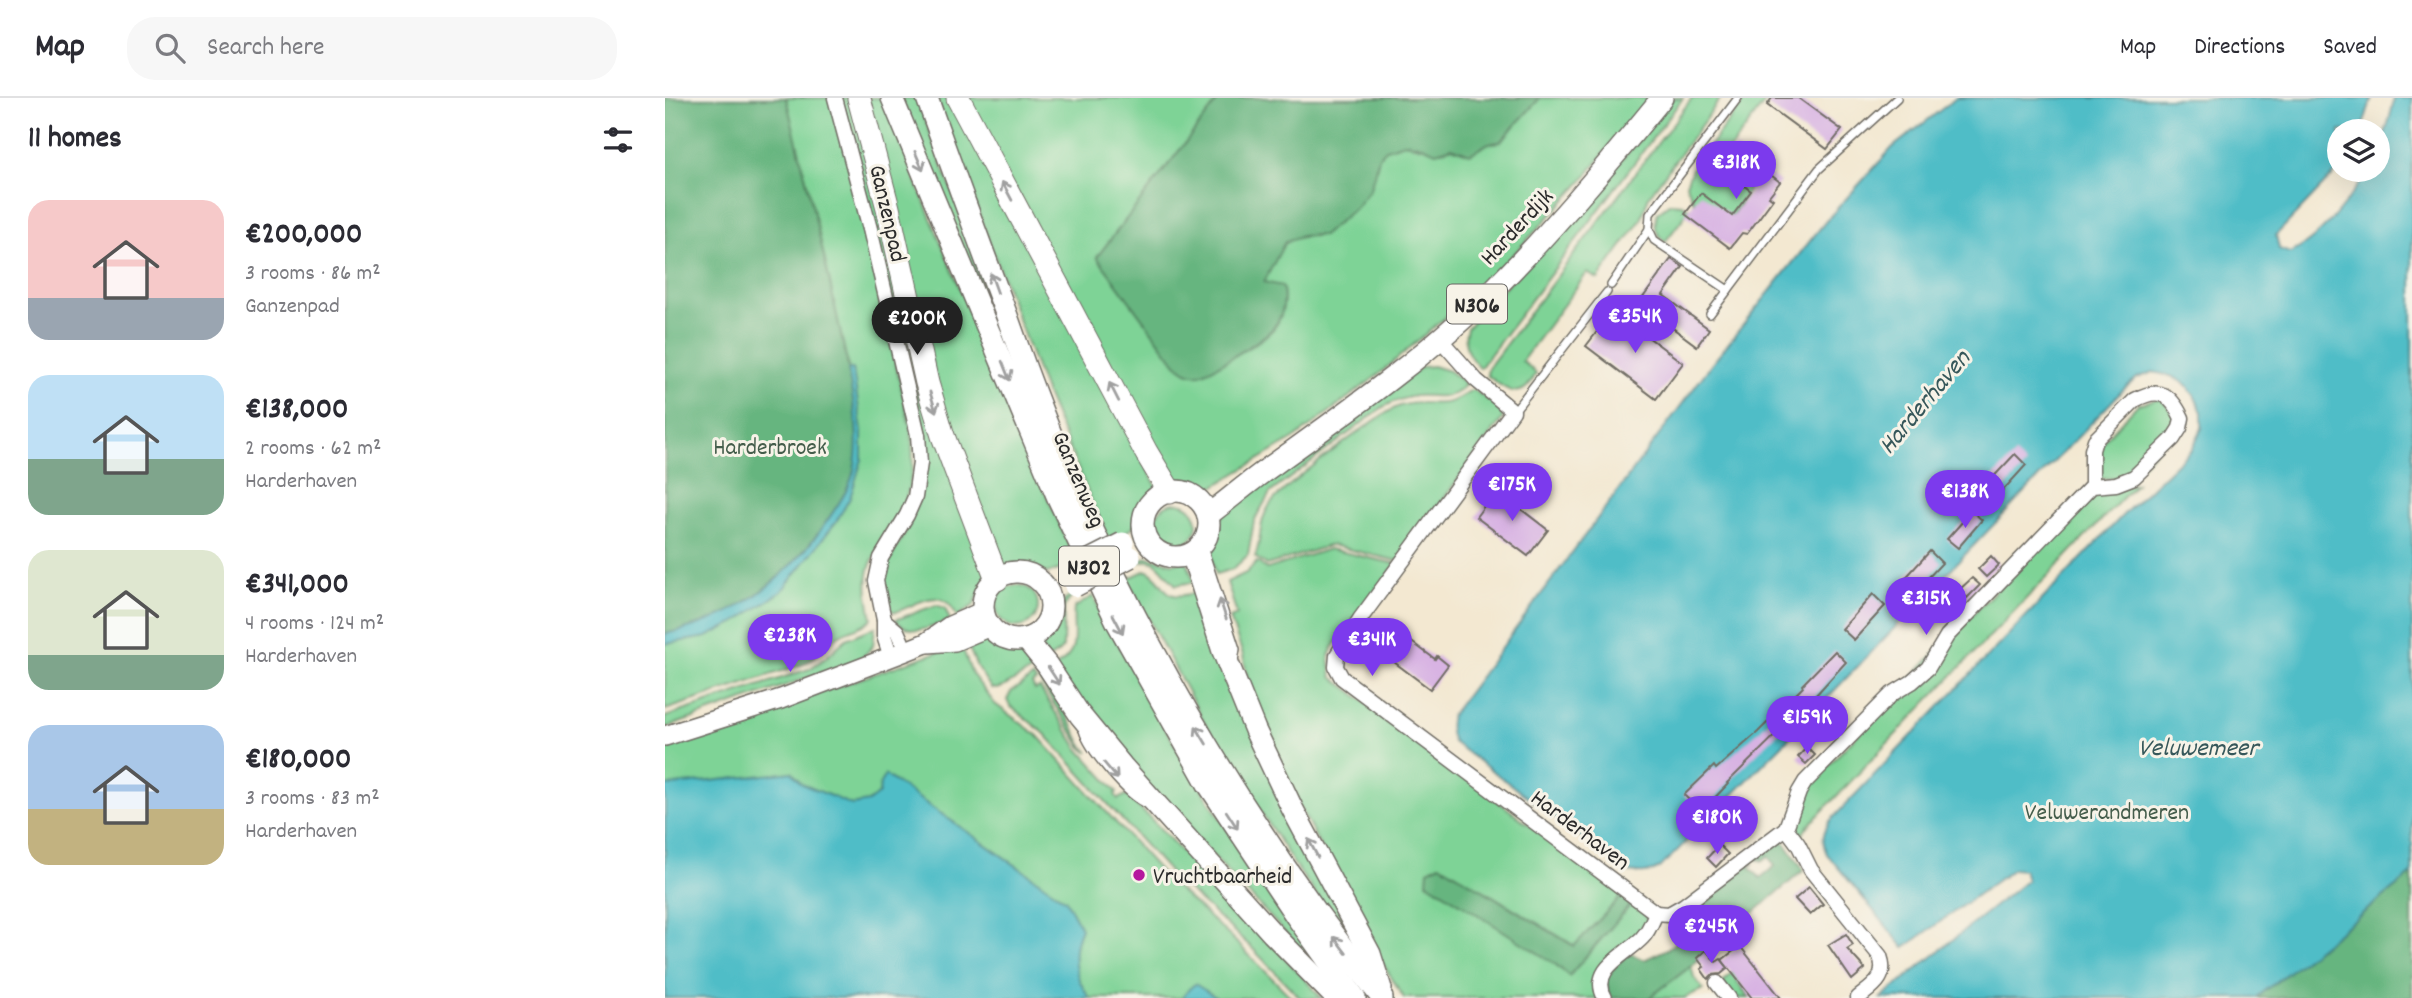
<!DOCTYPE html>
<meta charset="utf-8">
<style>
body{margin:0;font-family:Dekko,sans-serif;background:#f7f7f7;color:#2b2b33;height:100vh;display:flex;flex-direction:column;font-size:26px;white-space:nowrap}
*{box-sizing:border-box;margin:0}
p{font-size:23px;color:#7c7c81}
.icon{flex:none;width:38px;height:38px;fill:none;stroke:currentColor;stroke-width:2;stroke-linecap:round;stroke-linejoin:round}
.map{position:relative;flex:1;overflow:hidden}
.panel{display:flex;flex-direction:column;background:#fff;width:665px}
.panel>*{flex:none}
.buttons{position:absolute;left:1662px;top:21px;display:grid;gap:14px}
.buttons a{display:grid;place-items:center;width:63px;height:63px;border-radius:50%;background:#fff;box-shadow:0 7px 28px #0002;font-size:35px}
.price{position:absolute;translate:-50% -60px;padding:0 16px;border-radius:24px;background:#7c3aed;color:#fff;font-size:23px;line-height:46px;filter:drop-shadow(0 2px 4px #0008)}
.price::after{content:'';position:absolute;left:50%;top:42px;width:21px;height:16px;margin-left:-10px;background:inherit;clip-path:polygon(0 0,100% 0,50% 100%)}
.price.current{background:#222;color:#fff}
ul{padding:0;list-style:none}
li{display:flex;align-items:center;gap:21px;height:175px;padding:0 28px}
li span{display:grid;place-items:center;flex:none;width:196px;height:140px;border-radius:21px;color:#555}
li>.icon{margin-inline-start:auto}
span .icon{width:84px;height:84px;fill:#fffc;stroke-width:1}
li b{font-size:30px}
h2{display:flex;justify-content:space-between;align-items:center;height:84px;padding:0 28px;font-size:30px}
header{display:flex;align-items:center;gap:42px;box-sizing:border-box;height:98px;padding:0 35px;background:#fff;border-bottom:2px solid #e1e1e2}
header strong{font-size:33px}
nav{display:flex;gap:38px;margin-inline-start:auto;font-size:24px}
.search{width:490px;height:63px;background:#f7f7f7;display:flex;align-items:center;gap:18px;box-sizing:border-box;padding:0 24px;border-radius:28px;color:#7c7c81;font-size:26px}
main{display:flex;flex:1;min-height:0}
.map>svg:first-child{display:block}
.green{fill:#7ed396;stroke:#547f60;stroke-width:2}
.forest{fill:#66b57f;stroke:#487055;stroke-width:2}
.water{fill:#4fbdc7;stroke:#3d7479;stroke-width:2}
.building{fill:#d8b3e3}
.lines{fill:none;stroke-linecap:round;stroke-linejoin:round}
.service-casing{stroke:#716d65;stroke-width:10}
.minor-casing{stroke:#716d65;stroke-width:17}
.secondary-casing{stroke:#716d65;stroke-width:22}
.primary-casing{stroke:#716d65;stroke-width:24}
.trunk-casing{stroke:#716d65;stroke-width:25}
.service{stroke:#fff;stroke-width:7}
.minor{stroke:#fff;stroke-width:14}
.secondary{stroke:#fff;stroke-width:19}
.primary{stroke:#fff;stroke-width:21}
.trunk{stroke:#fff;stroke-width:23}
.primary-bridge-casing{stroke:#716d65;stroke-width:24;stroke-linecap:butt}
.primary-bridge{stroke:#fff;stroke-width:21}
.oneway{stroke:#a0a0a0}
.poi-dot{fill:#b5179e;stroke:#f7f3e8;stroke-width:2.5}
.labels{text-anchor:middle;stroke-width:6;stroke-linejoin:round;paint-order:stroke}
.shield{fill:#f7f3e8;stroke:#686764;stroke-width:2}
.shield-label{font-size:23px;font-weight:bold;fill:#2b2b2b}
.street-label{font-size:24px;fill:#2b2b2b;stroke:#f7f3e8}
.park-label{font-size:24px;fill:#445d4b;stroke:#f7f3e8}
.poi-label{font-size:24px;fill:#2b2b2b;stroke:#f7f3e8;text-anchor:start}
.water-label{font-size:26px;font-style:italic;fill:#36575a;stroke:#f7f3e8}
</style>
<header>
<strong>Map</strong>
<div class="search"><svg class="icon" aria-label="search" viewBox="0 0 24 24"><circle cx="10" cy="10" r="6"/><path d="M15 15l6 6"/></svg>Search here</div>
<nav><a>Map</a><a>Directions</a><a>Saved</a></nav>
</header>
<main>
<section class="panel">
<h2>11 homes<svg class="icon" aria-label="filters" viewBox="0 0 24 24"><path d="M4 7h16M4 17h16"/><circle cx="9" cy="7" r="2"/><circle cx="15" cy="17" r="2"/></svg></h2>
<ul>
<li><span style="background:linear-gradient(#f6c9c9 70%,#9aa5b1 0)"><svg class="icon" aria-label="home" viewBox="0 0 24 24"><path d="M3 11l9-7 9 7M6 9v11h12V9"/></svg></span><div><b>€200,000</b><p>3 rooms · 86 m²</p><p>Ganzenpad</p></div></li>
<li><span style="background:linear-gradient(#bfe0f5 60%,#7fa58c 0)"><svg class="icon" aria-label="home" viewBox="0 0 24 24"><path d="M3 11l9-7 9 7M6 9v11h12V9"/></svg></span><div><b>€138,000</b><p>2 rooms · 62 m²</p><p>Harderhaven</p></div></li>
<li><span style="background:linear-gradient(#dfe7d0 75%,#7fa58c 0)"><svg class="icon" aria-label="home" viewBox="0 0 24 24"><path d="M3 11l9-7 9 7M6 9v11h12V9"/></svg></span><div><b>€341,000</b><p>4 rooms · 124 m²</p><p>Harderhaven</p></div></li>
<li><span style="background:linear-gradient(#a9c7e8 60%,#c2b280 0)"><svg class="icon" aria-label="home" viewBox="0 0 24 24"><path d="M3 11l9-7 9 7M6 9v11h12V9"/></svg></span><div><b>€180,000</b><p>3 rooms · 83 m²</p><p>Harderhaven</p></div></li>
</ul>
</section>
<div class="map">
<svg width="1747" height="900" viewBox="0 0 1747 900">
<rect width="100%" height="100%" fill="#f7f3e8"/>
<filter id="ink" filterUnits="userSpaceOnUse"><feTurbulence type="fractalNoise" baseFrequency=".0143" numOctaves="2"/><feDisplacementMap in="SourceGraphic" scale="14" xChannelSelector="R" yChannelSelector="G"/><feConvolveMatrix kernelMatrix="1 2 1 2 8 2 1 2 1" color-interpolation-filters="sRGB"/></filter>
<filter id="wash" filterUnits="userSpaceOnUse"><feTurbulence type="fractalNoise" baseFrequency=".00686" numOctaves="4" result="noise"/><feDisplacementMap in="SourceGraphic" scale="28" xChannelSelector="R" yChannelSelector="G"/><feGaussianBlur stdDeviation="1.57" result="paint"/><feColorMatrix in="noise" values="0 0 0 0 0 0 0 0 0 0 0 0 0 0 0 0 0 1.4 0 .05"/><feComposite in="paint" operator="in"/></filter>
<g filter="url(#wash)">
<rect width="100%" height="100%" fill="#f3e8d1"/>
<g class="green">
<path d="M0 0H165L183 60 245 329C251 362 247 395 230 425 221 441 210 452 204 471 200 488 204 504 207 520 199 530 184 531 173 538 160 547 152 559 138 566L0 612Z"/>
<path d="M175 0H189L322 478 309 507 292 519C278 486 255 505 231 514L224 512C211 471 228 460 243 428 249 414 254 399 259 385Z"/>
<path d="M199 0H217L356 340 411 463C401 468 391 475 380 475 365 474 353 467 337 473L292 363Z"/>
<path d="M236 0H252L403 403Z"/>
<path d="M271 0H287L493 391 481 401 468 429 445 446 379 291Z"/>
<path d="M298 0H555L432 159 534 276C555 265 594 247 609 230 617 220 621 200 617 188L599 185C610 154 615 138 651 138L710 77 714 59 720 51 739 45 777 53 787 49 805 56 824 45 835 44 875 0H985L912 89 847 158 797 205 713 277 630 340 548 389 534 391 509 384Z"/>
<path d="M1008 0H1018L815 270C803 259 797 247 802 230L978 38Z"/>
<path d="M1027 0H1056L984 98 976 122 933 181 922 175 857 263 871 275C857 306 841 292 822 277L823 270Z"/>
<path d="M1081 0H1103L1053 67 1084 91 1066 119 1029 104 1021 86 1027 71Z"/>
<path d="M1005 105 1017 106 1025 111 1000 144C990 135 989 128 992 115Z"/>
<path d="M768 268 784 273 801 286C785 305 771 296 750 298 738 300 728 304 718 309L605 395 589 423 583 457 568 471 551 476C544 455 546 434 559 415L757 269Z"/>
<path d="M806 292H809L834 310 838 320 733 463 666 447 602 467 590 459C597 442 593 425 604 408 614 391 717 314 735 308 768 298 773 317 806 292Z"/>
<path d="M1495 300 1511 315 1508 334 1466 378 1454 381 1434 380 1431 351 1473 306Z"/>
<path d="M1471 386 1143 728 1136 738 1144 755 1127 728 1140 692 1286 538 1429 393Z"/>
<circle cx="511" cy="426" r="21"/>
<path d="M664 451 731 466 667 551 664 558 667 579 958 797 910 848 775 766 904 878 968 804 980 813 982 823 936 900H739L710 853 591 625 578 557 565 520 572 517 562 484 581 475 592 464 602 471Z"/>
<path d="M483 459 507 465 522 463 529 484 511 487C495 473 494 455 468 466L472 462Z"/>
<path d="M481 472C506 485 492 506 533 494L697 861 629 766 538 622 462 481Z"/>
<circle cx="352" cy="508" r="21"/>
<path d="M407 496 408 497 399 509 398 549 394 554 383 561 372 542C389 529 389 507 407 496Z"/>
<path d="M428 498C499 638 579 764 672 890L458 662 389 570C418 552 406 539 409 510Z"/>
<path d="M271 507 280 510 285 522C265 530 247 539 230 522Z"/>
<path d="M210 529 208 548 196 561 0 630V619L144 571 160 560 181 541Z"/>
<path d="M318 539 359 551 376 567 338 589 332 591 326 590 312 569 301 543Z"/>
<path d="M296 546 307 576 330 606 372 637 502 781 569 842 627 900H552L549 898 543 900H0V648Z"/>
<path d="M381 575 416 645 424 655 416 648 373 580Z"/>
<path d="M368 579 371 583 367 586 370 592 375 590 413 650 452 694 450 696 453 701 461 697 491 726 576 818 612 851 657 900H635L587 850 506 776 379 635 345 608 342 602 346 594Z"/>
<path d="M1075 867 1080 876 1072 884 1085 900H1069L1058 884Z"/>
<path d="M1026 868 1029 879 1038 891 1019 900H984Z"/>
</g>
<g class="forest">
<path d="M0 0H121C140 75 158 151 174 227 183 271 200 329 189 374 184 391 174 406 164 420 124 479 71 522 0 536Z"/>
<path d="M555 0H875L835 44 824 45 805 56 787 49 771 54 752 46 739 45 721 51 714 59 705 91 692 108 659 137 635 138 620 144 599 184 617 188C621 200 618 219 609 229 601 240 548 272 535 276 525 278 518 272 511 266L432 159Z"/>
<path d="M1115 738 1139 772 1026 868 984 900H944L941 877 964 855 979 862C1012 846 1013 851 1019 814L1081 765 1088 766 1085 769 1095 780 1110 768 1103 758 1097 763 1095 761 1093 762 1088 758Z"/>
<path d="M775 766 909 848 958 797 968 804 904 878 890 866 762 784 763 772Z"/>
<path d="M1747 776V900H1591Z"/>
</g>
<g class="water">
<path d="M1291 0H1707L1696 33H1675V70L1611 137 1614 151 1625 155C1657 141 1685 99 1704 72H1713C1713 46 1726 25 1729 0H1747V776L1591 900H1216L1362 782 1359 772 1348 771 1239 850 1162 756C1156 743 1158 734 1165 723L1460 415 1527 351 1537 330V314L1529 297 1518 284 1506 278 1488 274 1472 280 1459 291 1118 646 995 770C984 776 976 776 964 774L788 644C784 635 783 628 786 618L1046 267 1161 123 1228 49Z"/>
<path d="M183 271H188L197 334V361L185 400 171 424 116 494 71 524 42 539 0 546V536C69 522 123 481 162 423 173 407 185 391 189 372 196 338 188 305 183 271Z"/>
<path d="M127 674 137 686 187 707 203 704 214 696 215 685 220 677 401 802 416 830C405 855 408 878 425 900H0V688Z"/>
<path d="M530 886 549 898 552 900H517L524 891Z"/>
</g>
<g id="blocks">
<g class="building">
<path d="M1107 0H1133L1177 32 1162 51 1102 7Z"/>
<path d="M1070 50 1115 84 1104 98 1108 101 1094 120 1082 136 1077 135 1065 150 1020 116 1036 95 1067 118 1086 93 1055 70Z"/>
<path d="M1006 161 1018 169 998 197 1044 231 1032 248 974 205Z"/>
<path d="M948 213 1018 265 991 301 921 248Z"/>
<path d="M1350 356 1361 367 1331 400 1319 389Z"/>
<path d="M831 392 883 432 863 458 811 419Z"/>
<path d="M1307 413 1317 422 1293 450 1282 441Z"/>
<path d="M1265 453 1277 465 1246 498 1234 487Z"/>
<path d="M1326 458 1334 467 1321 479 1313 471Z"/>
<path d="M1307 480 1315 487 1302 500 1294 492Z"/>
<path d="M1208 496 1220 508 1189 542 1177 531Z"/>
<path d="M737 537 770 561 772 558 783 567 765 591 721 558Z"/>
<path d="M1170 553 1181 564 1150 598 1062 685 1063 686 1036 714 1019 697 1049 668 1051 671 1093 634 1138 589 1137 587Z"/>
<path d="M1142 649 1150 657 1141 666 1133 659Z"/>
<path d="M1054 747 1063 756 1051 769 1042 760Z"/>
<path d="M1144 789 1158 806 1145 817 1130 801Z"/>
<path d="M1181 836 1188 847 1182 851 1200 871 1187 882 1163 847Z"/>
<path d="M1075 848 1116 900H1087L1057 862Z"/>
<path d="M1041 852 1051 864 1056 861 1063 870 1056 876 1047 877 1043 881 1036 871 1039 869 1032 860Z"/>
</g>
</g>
</g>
<g filter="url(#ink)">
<use href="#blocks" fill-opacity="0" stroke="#716d65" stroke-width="2"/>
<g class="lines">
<g class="service-casing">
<g id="service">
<path d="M946 187 984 131"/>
<path d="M1063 192 989 142 984 131 985 116 1073 0"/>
<path d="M1045 216 1154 71 1232 0"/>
<path d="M849 313 942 194"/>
<path d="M537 446 571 551 569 563"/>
<path d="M418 632C423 651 463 699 482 706"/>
</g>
</g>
<g class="minor-casing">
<g id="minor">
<path d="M170 0 205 131 253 337 255 365 250 399 242 417 216 460 211 483 219 522V538L226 559"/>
<path d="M774 240 811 282 848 313 695 521 672 557 671 569 677 580 991 815 1004 816 1018 808 1121 730 1134 694 1140 684 1227 596 1247 584 1263 570 1282 538 1427 388 1451 386 1469 379 1508 341 1515 330 1517 320C1506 297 1495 288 1470 302L1430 342 1427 352V388"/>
<path d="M219 522 232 533 241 553"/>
<path d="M1121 730 1133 746 1146 772 1215 858C1223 880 1208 888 1193 900"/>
<path d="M1052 885 1064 900"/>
<path d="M940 900C924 871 961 857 977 840 984 833 987 824 991 815"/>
</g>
</g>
<g class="secondary-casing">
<g id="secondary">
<path d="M263 545 290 543 325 528"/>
<path d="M0 638 116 601 241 553 261 545 285 528 319 513"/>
</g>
</g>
<g class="primary-casing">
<g id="primary">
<path d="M227 0 393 400 452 524 543 686 631 818 690 900"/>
<path d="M262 0C288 73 315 146 342 218 363 278 385 338 411 395 492 575 594 746 717 900"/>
<circle cx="511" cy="426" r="33"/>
<path d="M543 417C566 400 587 381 611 365 686 311 762 258 828 192 888 132 943 66 997 0"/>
<path d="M527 456 558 553 590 632 627 710 705 856 716 891"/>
<circle cx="352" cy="508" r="34"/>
<path d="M361 541 382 567 415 617 457 668 607 835 671 900"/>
</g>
</g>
<g class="trunk-casing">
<g id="trunk">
<path d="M194 0 223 110 262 285 278 338 332 481"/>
<path d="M293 0 481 354 505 394"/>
</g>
</g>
<use href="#service" class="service"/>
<use href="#minor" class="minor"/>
<use href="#secondary" class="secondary"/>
<use href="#primary" class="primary"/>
<use href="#trunk" class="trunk"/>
<g class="primary-bridge-casing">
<g id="primary-bridge">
<path d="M403 473 458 445"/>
<path d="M410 488 465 459"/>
</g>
</g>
<use href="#primary-bridge" class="primary-bridge"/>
</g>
<defs><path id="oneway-shaft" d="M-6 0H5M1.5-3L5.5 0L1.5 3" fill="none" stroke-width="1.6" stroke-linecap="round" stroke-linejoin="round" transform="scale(1.75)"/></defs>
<g class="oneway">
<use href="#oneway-shaft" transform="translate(254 63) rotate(67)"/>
<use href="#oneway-shaft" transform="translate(342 93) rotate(-118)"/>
<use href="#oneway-shaft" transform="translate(329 185) rotate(-110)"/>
<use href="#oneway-shaft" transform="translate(341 273) rotate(68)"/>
<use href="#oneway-shaft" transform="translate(449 294) rotate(-117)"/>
<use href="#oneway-shaft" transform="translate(268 304) rotate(73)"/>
<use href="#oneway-shaft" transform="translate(558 511) rotate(-108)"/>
<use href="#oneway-shaft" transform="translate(453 526) rotate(62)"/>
<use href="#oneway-shaft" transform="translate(389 578) rotate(57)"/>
<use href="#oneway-shaft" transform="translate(536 637) rotate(-121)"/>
<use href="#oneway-shaft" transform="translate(446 673) rotate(50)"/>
<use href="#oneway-shaft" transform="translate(567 722) rotate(57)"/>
<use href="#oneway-shaft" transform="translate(648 750) rotate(-118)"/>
<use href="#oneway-shaft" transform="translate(675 847) rotate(-127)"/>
</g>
</g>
<circle class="poi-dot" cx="474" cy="777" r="7"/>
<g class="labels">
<g class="shield">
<rect x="782" y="186.5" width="60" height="39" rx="5"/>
<rect x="394" y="448.5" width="60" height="39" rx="5"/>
</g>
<g class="shield-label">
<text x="812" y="214">N306</text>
<text x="424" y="476">N302</text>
</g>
<g class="street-label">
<text transform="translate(224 115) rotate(77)" y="8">Ganzenpad</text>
<text transform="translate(851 128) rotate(-47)" y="8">Harderdijk</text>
<text transform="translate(415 381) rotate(67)" y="8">Ganzenweg</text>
<text transform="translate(916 731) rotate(37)" y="8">Harderhaven</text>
</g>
<g class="park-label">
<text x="105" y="356">Harderbroek</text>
<text x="1442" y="721">Veluwerandmeren</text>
</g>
<g class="poi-label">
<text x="488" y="785">Vruchtbaarheid</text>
</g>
<g class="water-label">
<text transform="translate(1258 303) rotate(-50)" y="9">Harderhaven</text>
<text x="1533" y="657">Veluwemeer</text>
</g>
</g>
</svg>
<div class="buttons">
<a><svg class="icon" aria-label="layers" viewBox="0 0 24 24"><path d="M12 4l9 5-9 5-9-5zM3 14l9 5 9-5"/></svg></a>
</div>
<b class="price" style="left:1071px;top:103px">€318K</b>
<b class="price" style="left:970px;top:257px">€354K</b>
<b class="price current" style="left:252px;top:259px">€200K</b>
<b class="price" style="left:847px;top:425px">€175K</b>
<b class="price" style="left:1300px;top:432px">€138K</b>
<b class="price" style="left:1261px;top:539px">€315K</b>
<b class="price" style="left:125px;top:576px">€238K</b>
<b class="price" style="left:707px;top:580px">€341K</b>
<b class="price" style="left:1142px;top:658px">€159K</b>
<b class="price" style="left:1052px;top:758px">€180K</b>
<b class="price" style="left:1046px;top:867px">€245K</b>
</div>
</main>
